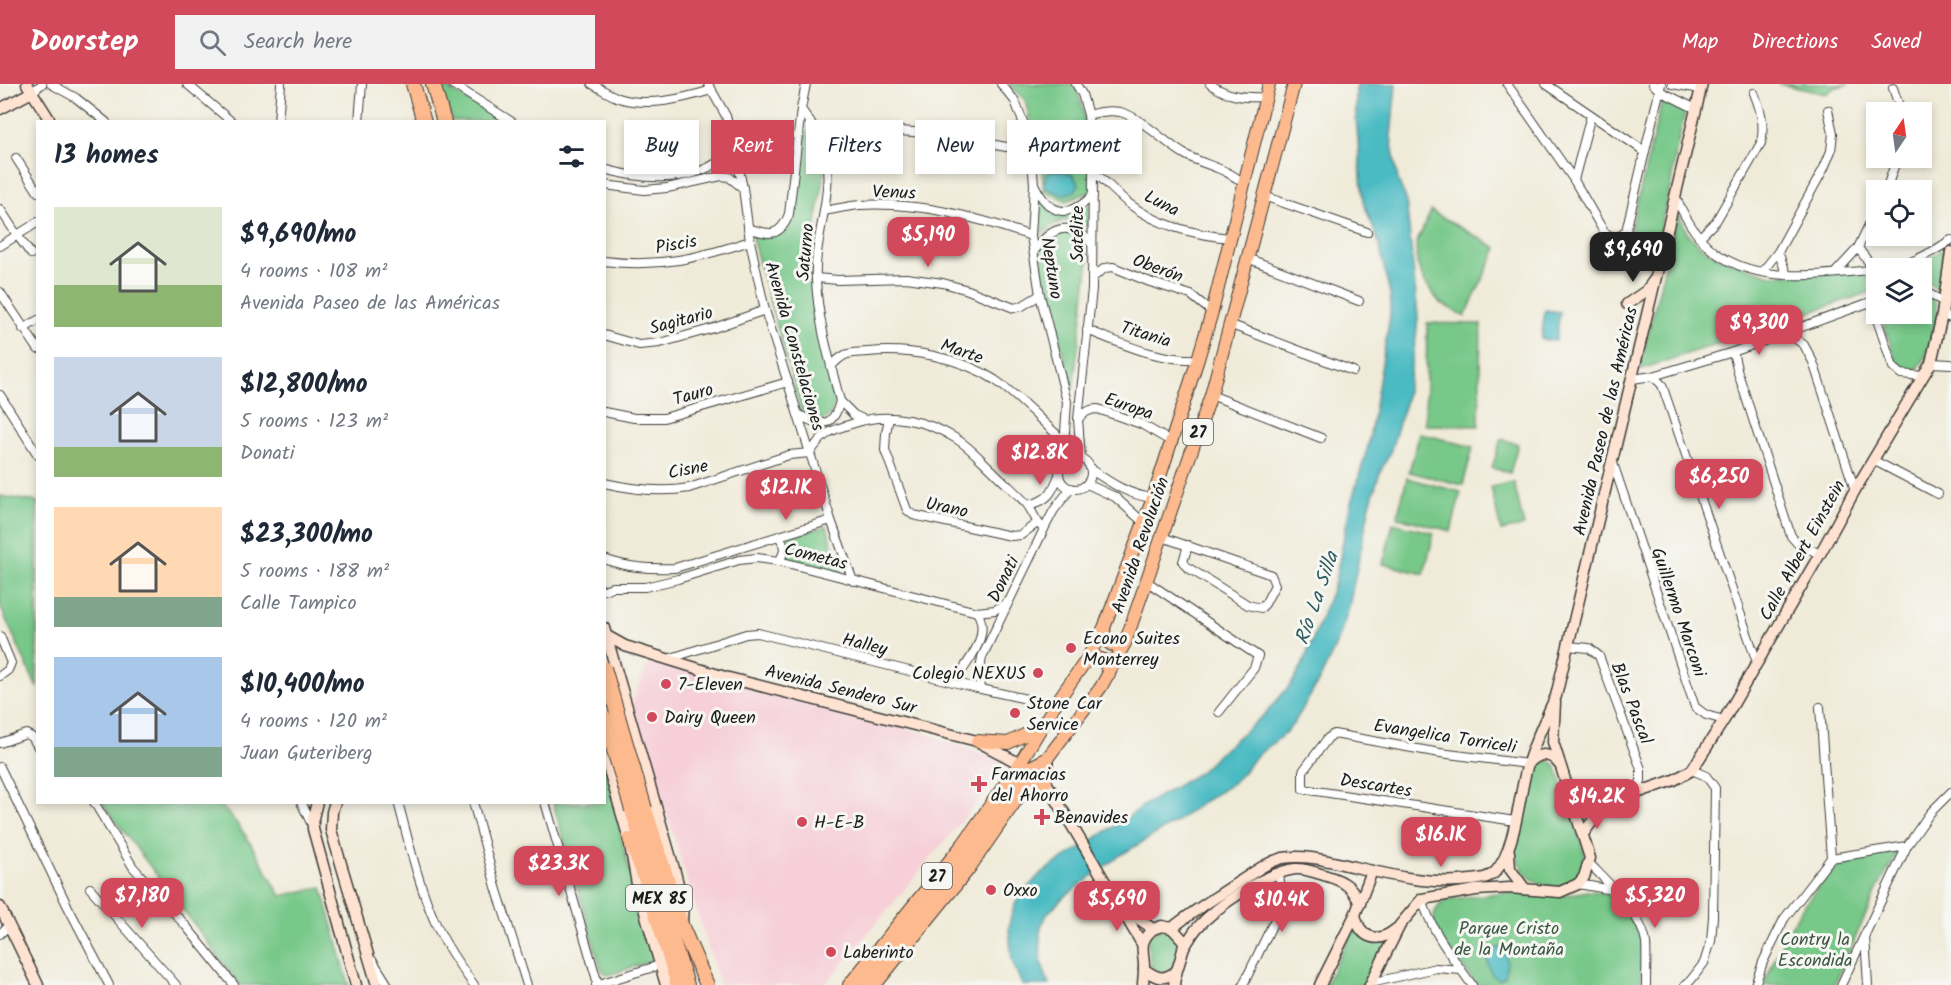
<!DOCTYPE html>
<meta charset="utf-8">
<style>
body{margin:0;font-family:Kalam,sans-serif;background:#f2f2f3;color:#1f2937;height:100vh;display:flex;flex-direction:column;font-size:22px;white-space:nowrap}
*{box-sizing:border-box;margin:0}
p{font-size:20px;color:#747a83}
.icon{flex:none;width:33px;height:33px;fill:none;stroke:currentColor;stroke-width:2;stroke-linecap:round;stroke-linejoin:round}
.map{position:relative;flex:1;overflow:hidden}
.panel{position:absolute;left:36px;top:36px;width:570px;height:684px;display:flex;flex-direction:column;background:#fff;border-radius:0px;box-shadow:0 3px 9px #0003}
.panel>*{flex:none}
.banner{position:absolute;left:624px;top:36px;width:570px;height:54px;display:flex;gap:12px}
.needle{width:39px;rotate:13deg}
.fabs{position:absolute;left:1866px;top:18px;display:grid;gap:12px}
.fabs a{display:grid;place-items:center;width:66px;height:66px;border-radius:0px;background:#fff;box-shadow:0 3px 9px #0003;font-size:30px}
.price{position:absolute;translate:-50% -51px;padding:0 14px;border-radius:12px;background:#d1495b;color:#fff;font-size:20px;line-height:39px;filter:drop-shadow(0 2px 3px #0008)}
.price::after{content:'';position:absolute;left:50%;top:36px;width:18px;height:14px;margin-left:-9px;background:inherit;clip-path:polygon(0 0,100% 0,50% 100%)}
.price.current{background:#222;color:#fff}
ul{padding:0;list-style:none}
li{display:flex;align-items:center;gap:18px;height:150px;padding:0 18px}
li span{display:grid;place-items:center;flex:none;width:168px;height:120px;border-radius:0px;color:#555}
li>.icon{margin-inline-start:auto}
span .icon{width:72px;height:72px;fill:#fffc;stroke-width:1}
li b{font-size:26px}
h2{display:flex;justify-content:space-between;align-items:center;height:72px;padding:0 18px;font-size:26px}
.chip{padding:0 21px;border-radius:0px;background:#fff;box-shadow:0 3px 9px #0003;font-size:21px;line-height:54px}
.chip.current{background:#d1495b;color:#fff}
header{display:flex;align-items:center;gap:36px;box-sizing:border-box;height:84px;padding:0 30px;background:#d1495b;color:#fff}
header strong{font-size:28px}
nav{display:flex;gap:33px;margin-inline-start:auto;font-size:21px}
.search{width:420px;height:54px;background:#f2f2f3;display:flex;align-items:center;gap:15px;box-sizing:border-box;padding:0 21px;border-radius:0px;color:#747a83;font-size:22px}
.map>svg:first-child{display:block}
.built{fill:#f6cfd8}
.green{fill:#77c889;stroke:#4a7252;stroke-width:1.5}
.water{fill:#4cbbc3;stroke:#346c70;stroke-width:1.5}
.lines{fill:none;stroke-linecap:round;stroke-linejoin:round}
.street-casing{stroke:#3c3b38;stroke-width:10}
.secondary-casing{stroke:#3c3b38;stroke-width:13}
.primary-casing{stroke:#3c3b38;stroke-width:14}
.highway-casing{stroke:#3c3b38;stroke-width:16}
.street{stroke:#fff;stroke-width:8}
.secondary{stroke:#fee3d2;stroke-width:10}
.primary{stroke:#fcba8e;stroke-width:12}
.highway{stroke:#fcba8e;stroke-width:14}
.highway-bridge-casing{stroke:#3c3b38;stroke-width:16;stroke-linecap:butt}
.highway-bridge{stroke:#fcba8e;stroke-width:14}
.poi-dot{fill:#d1495b;stroke:#f6f6f2;stroke-width:2}
.labels{text-anchor:middle;stroke-width:6;stroke-linejoin:round;paint-order:stroke}
.shield{fill:#f6f6f2;stroke:#5d5d5c;stroke-width:1.5}
.shield-label{font-size:16px;font-weight:bold;fill:#1c1c1c}
.street-label{font-size:18px;fill:#1c1c1c;stroke:#f6f6f2}
.poi-label{font-size:18px;fill:#1c1c1c;stroke:#f6f6f2;text-anchor:start}
.park-label{font-size:18px;fill:#3c5842;stroke:#f6f6f2}
.water-label{font-size:20px;font-style:italic;fill:#2f5c5f;stroke:#f6f6f2}
</style>
<header>
<strong>Doorstep</strong>
<div class="search"><svg class="icon" aria-label="search" viewBox="0 0 24 24"><circle cx="10" cy="10" r="6"/><path d="M15 15l6 6"/></svg>Search here</div>
<nav><a>Map</a><a>Directions</a><a>Saved</a></nav>
</header>
<div class="map">
<svg width="1951" height="901" viewBox="0 0 1951 901">
<rect width="100%" height="100%" fill="#f6f6f2"/>
<filter id="ink" filterUnits="userSpaceOnUse"><feTurbulence type="fractalNoise" baseFrequency=".0167" numOctaves="2"/><feDisplacementMap in="SourceGraphic" scale="12" xChannelSelector="R" yChannelSelector="G"/><feConvolveMatrix kernelMatrix="1 2 1 2 8 2 1 2 1" color-interpolation-filters="sRGB"/></filter>
<filter id="wash" filterUnits="userSpaceOnUse"><feTurbulence type="fractalNoise" baseFrequency=".008" numOctaves="4" result="noise"/><feDisplacementMap in="SourceGraphic" scale="24" xChannelSelector="R" yChannelSelector="G"/><feGaussianBlur stdDeviation="1.35" result="paint"/><feColorMatrix in="noise" values="0 0 0 0 0 0 0 0 0 0 0 0 0 0 0 0 0 1.4 0 .05"/><feComposite in="paint" operator="in"/></filter>
<g filter="url(#wash)">
<rect width="100%" height="100%" fill="#f0ebd9"/>
<path class="built" d="M649 577 924 649 1009 680 825 901H720L632 619Z"/>
<g class="green">
<path d="M1009 0H1075L1083 25 1093 107 1067 117 1044 108 1042 87 1025 16Z"/>
<path d="M1779 0H1849L1834 4 1826 10Z"/>
<path d="M443 2 503 37H452L441 5Z"/>
<path d="M1663 12 1685 28 1676 67 1671 100 1652 176 1618 164 1621 154 1628 150 1631 145Z"/>
<path d="M805 46 821 72 825 86 809 180 835 318 831 330 822 337 802 330 750 147C767 152 777 157 788 140Z"/>
<path d="M1039 112 1049 120 1067 125 1089 113V144C1061 131 1062 136 1037 151Z"/>
<path d="M1431 127 1497 164 1465 233 1439 218 1424 197 1417 179 1416 160Z"/>
<path d="M1680 132 1687 149 1703 165 1723 175 1771 191 1876 187V206L1642 285 1640 284 1677 133Z"/>
<path d="M1063 143 1091 159 1073 306 1033 162 1047 148Z"/>
<path d="M1945 163 1947 165 1938 207 1932 201 1922 198V184H1905C1921 180 1932 174 1945 163Z"/>
<path d="M1922 207C1927 210 1933 214 1936 220 1940 234 1928 275 1917 285H1902L1897 280 1880 230H1922Z"/>
<path d="M1427 239 1481 240 1479 342 1425 341Z"/>
<path d="M1419 349 1473 363 1463 401 1409 388Z"/>
<path d="M1501 355 1518 360 1510 389 1492 384Z"/>
<path d="M1407 394 1461 408 1451 447 1397 433Z"/>
<path d="M1514 398 1524 442 1501 447 1491 403Z"/>
<path d="M0 412 37 418V604L0 522Z"/>
<path d="M1393 439 1434 449 1424 490 1383 480Z"/>
<path d="M827 442 835 472 843 490 786 474 788 466 783 454Z"/>
<path d="M605 675 613 703 623 762 654 876 609 891 605 889 601 885 553 719 604 718Z"/>
<path d="M1546 676 1553 679 1557 684 1585 770C1581 822 1513 808 1515 757L1532 684 1538 678Z"/>
<path d="M102 719H217C243 739 264 784 281 812L322 803 349 901H240Z"/>
<path d="M1898 768 1877 806 1834 901H1764L1774 876 1798 830 1823 796 1847 775Z"/>
<path d="M1588 807C1616 807 1637 831 1642 858 1644 871 1641 887 1641 901H1477C1466 886 1434 853 1434 835 1434 824 1442 818 1451 815L1506 808 1560 812Z"/>
<path d="M1354 843 1388 857 1365 901H1325Z"/>
<path d="M1160 845 1171 846 1182 856C1177 872 1177 886 1158 889L1151 882 1147 853Z"/>
</g>
<g class="water">
<path d="M1358 0H1396L1391 53 1398 96 1406 115 1415 202 1418 233 1416 254 1405 319 1390 369 1380 388 1370 421 1348 527 1338 557 1320 595 1294 639 1284 650 1253 675 1244 688 1233 699 1203 718 1176 738 1119 772 1064 813 1048 829 1042 839 1040 849 1041 877 1049 901H1022L1012 877 1009 846 1010 836 1015 820 1021 811 1041 789 1124 736 1143 722 1200 688 1225 664 1265 630 1292 599 1302 582 1323 529 1335 498 1350 422 1368 362 1390 232V210L1384 183 1379 159 1363 117 1356 32V4Z"/>
<path d="M1054 86 1072 90 1079 100 1075 107 1063 111 1043 103 1047 90Z"/>
<path d="M1545 226 1560 228 1556 257 1541 255Z"/>
<path d="M1504 863 1507 878 1504 893 1499 896 1491 890 1485 867Z"/>
</g>
</g>
<g filter="url(#ink)">
<g class="lines">
<g class="street-casing">
<g id="street">
<path d="M51 0 76 14 106 38"/>
<path d="M187 0 232 38"/>
<path d="M452 0 512 38"/>
<path d="M592 0C602 5 611 12 622 15 651 23 684 14 712 6"/>
<path d="M708 0 726 32 734 62 743 104 750 157 765 226 831 436 853 497"/>
<path d="M1001 0 1015 17 1030 56 1034 100 1031 152 1040 211 1067 318 1063 378"/>
<path d="M1076 0 1082 10 1088 31 1093 87 1092 205 1078 335 1081 374"/>
<path d="M1210 0C1228 13 1245 14 1266 13"/>
<path d="M1507 0 1574 96 1604 148 1612 153 1620 152 1626 147 1661 0"/>
<path d="M1546 0 1644 67"/>
<path d="M1653 0 1660 7 1696 25"/>
<path d="M1672 0 1701 5"/>
<path d="M1893 4 1901 28"/>
<path d="M32 8 42 0"/>
<path d="M1088 31C1098 28 1110 26 1120 28 1141 33 1166 60 1186 71 1206 82 1227 84 1244 100"/>
<path d="M278 38 281 0"/>
<path d="M359 38 362 0"/>
<path d="M819 52 886 46 940 50 1006 63 1030 56"/>
<path d="M16 74 38 108"/>
<path d="M604 85C646 97 706 101 734 62"/>
<path d="M1093 87C1105 97 1116 109 1128 119 1158 142 1193 150 1229 154"/>
<path d="M1574 96 1591 31"/>
<path d="M604 101 644 106 667 104 721 92 729 93 743 104"/>
<path d="M1035 102C1050 132 1069 135 1093 111"/>
<path d="M1886 106 1897 74"/>
<path d="M1264 112 1367 148"/>
<path d="M1676 114C1685 134 1698 156 1716 169 1765 205 1840 188 1896 183 1917 177 1933 168 1951 156"/>
<path d="M0 125 17 151 31 170"/>
<path d="M824 127C836 125 848 122 860 121 920 118 976 133 1031 152"/>
<path d="M748 144C769 151 780 154 789 130L801 25 806 0"/>
<path d="M1700 153 1716 137 1761 59C1765 40 1761 27 1754 9"/>
<path d="M0 162 38 138"/>
<path d="M1858 164 1874 185"/>
<path d="M1035 166C1052 142 1071 136 1092 160"/>
<path d="M1778 168 1787 191"/>
<path d="M1247 174 1359 217"/>
<path d="M604 177C659 184 699 174 750 157"/>
<path d="M1762 188 1778 168 1824 84 1831 67 1833 49 1828 26"/>
<path d="M1835 189 1858 164 1876 126"/>
<path d="M816 194 838 196 906 194 943 199 968 206 1014 224 1022 222 1040 211"/>
<path d="M1092 194 1105 184 1113 183 1150 198 1191 211 1212 228"/>
<path d="M1922 206 1944 218"/>
<path d="M0 208 38 265"/>
<path d="M1871 218 1893 283 1901 290 1922 292"/>
<path d="M1942 231 1951 234"/>
<path d="M1229 240 1353 287"/>
<path d="M23 245 38 236"/>
<path d="M1087 246C1123 260 1159 277 1198 275"/>
<path d="M1788 249 1804 261 1813 278 1855 406"/>
<path d="M604 251 639 261 660 259 714 244 765 226"/>
<path d="M1733 268 1738 289 1791 452 1798 460 1820 470"/>
<path d="M1931 279 1951 280"/>
<path d="M831 283C835 278 839 274 845 271 852 268 860 269 868 268 909 264 960 273 995 296 1021 314 1041 337 1064 357"/>
<path d="M1653 292 1662 301 1757 578"/>
<path d="M1632 295 1653 292 1733 268 1876 216"/>
<path d="M0 311 38 371"/>
<path d="M1211 311 1321 354"/>
<path d="M840 317 854 331 865 336"/>
<path d="M604 328 634 334H664L788 298"/>
<path d="M798 330C819 343 833 345 840 317 830 277 818 238 816 196 813 148 841 98 819 52 814 42 807 34 801 25"/>
<path d="M889 334 886 349 885 366 907 426 913 431 1011 452 1021 451 1037 439"/>
<path d="M1078 335C1084 329 1089 325 1098 325L1141 340 1172 358"/>
<circle cx="1075" cy="389" r="16"/>
<path d="M1873 376 1938 410"/>
<path d="M1613 379 1695 623 1706 631 1724 636"/>
<path d="M1090 385C1111 399 1128 411 1153 414"/>
<path d="M604 399C631 405 662 409 689 404L789 371 810 369C825 346 833 346 858 338 889 328 928 337 955 354 969 362 981 376 993 387 1004 398 1015 408 1026 419 1033 427 1035 438 1044 445"/>
<path d="M1087 400 1115 413 1143 438"/>
<path d="M1028 421C1048 417 1052 409 1059 391"/>
<path d="M779 452C785 462 786 467 779 477"/>
<path d="M1162 453 1266 489 1271 491 1275 501 1265 520 1261 524 1248 521 1187 483 1183 478 1188 461"/>
<path d="M604 475C628 484 650 485 675 484L831 436"/>
<path d="M1146 497 1258 572 1254 584 1219 628"/>
<path d="M604 506 612 503H645L678 495 739 476 757 474 779 477 977 528 995 526 1009 517"/>
<path d="M0 552 11 579 8 586 0 592"/>
<path d="M1568 562 1589 564 1599 572 1641 685V696L1638 709"/>
<path d="M668 575 746 550 758 549 981 605 1040 618 1056 619"/>
<path d="M954 598C967 579 992 551 977 528"/>
<path d="M981 605 979 592 982 573 1044 445 1054 426 1071 404"/>
<path d="M1820 623 1831 774"/>
<path d="M0 659 26 650 32 653 38 663"/>
<path d="M0 683 68 823 109 901"/>
<path d="M94 718 133 783 186 842 234 901"/>
<path d="M301 718 312 741"/>
<path d="M398 718C409 758 418 800 435 838 445 861 459 881 474 901"/>
<path d="M473 718 496 803 527 901"/>
<path d="M545 718 598 900"/>
<path d="M1515 737 1303 705V687L1328 654 1334 650 1440 669 1528 680"/>
<path d="M1831 774 1907 762 1930 729 1951 708"/>
<path d="M1589 779C1609 800 1642 830 1646 859 1647 872 1646 887 1646 901"/>
<path d="M1578 800 1613 806"/>
<path d="M90 804 176 901"/>
<path d="M1422 815C1431 847 1453 874 1472 901"/>
<path d="M0 850 9 841"/>
<path d="M1865 852 1868 901"/>
<path d="M373 877 388 901"/>
<path d="M1371 899 1436 884 1461 886"/>
<path d="M596 901 660 881"/>
<path d="M1243 901 1278 829 1282 816 1279 789"/>
<path d="M1685 901 1691 896 1704 879 1711 857 1713 833 1715 704 1706 692 1692 686"/>
<path d="M1755 901 1763 878 1784 835 1831 774"/>
<path d="M1841 901 1907 762"/>
</g>
</g>
<g class="secondary-casing">
<g id="secondary">
<path d="M27 0 51 38"/>
<path d="M0 25 32 8"/>
<path d="M1627 220 1646 207 1654 196"/>
<path d="M604 544 675 788 683 819 682 837"/>
<path d="M607 552 625 562 725 593 977 657 1026 683"/>
<path d="M604 669 629 755 637 800 666 901"/>
<path d="M1528 680C1538 669 1549 667 1559 680"/>
<path d="M1041 694 1046 698 1142 860"/>
<path d="M1571 716 1605 720 1674 696 1692 686 1724 636 1820 470 1855 406 1931 279 1942 231 1951 168"/>
<path d="M317 718 313 734V745L356 901"/>
<path d="M335 718 332 728 331 746 377 901"/>
<path d="M1583 750 1605 720"/>
<path d="M1509 768 1510 785 1525 805"/>
<path d="M1119 821 1153 845 1162 842 1172 844C1193 827 1216 813 1239 798 1253 789 1267 778 1283 774 1307 770 1332 778 1355 783 1393 792 1432 801 1471 796 1480 795 1490 794 1496 787 1516 765 1519 709 1528 679 1535 656 1546 634 1556 612L1702 0"/>
<path d="M0 823 38 901"/>
<path d="M1355 831C1360 854 1377 861 1396 845"/>
<path d="M1172 844 1184 857C1184 871 1175 886 1174 901"/>
<path d="M1184 864C1188 857 1192 850 1197 844 1217 822 1265 789 1295 785 1305 784 1317 789 1327 792 1344 797 1353 803 1360 820"/>
<path d="M1144 885C1156 894 1163 897 1175 888"/>
<path d="M1143 901C1143 896 1144 891 1144 886 1145 867 1136 860 1153 845"/>
<path d="M1320 901 1355 831 1372 787"/>
<path d="M1370 901 1400 841 1422 815 1476 806 1509 804 1560 808 1578 800 1584 793 1590 774 1553 658 1555 618"/>
</g>
</g>
<g class="primary-casing">
<g id="primary">
<path d="M1104 544C1104 554 1108 562 1119 563L1125 559"/>
<path d="M1087 575 1098 574 1104 576 1109 590"/>
<path d="M977 657 1008 659 1041 643"/>
<path d="M1026 699 1046 698 1047 677"/>
<path d="M629 755 643 791 677 901"/>
<path d="M849 901 963 760 1020 679 1056 619 1087 575 1104 544 1153 414 1198 275 1212 228 1269 0"/>
<path d="M863 901 963 778 1028 684 1046 675"/>
<path d="M875 901 968 786 1024 705 1101 603 1125 559 1211 311 1294 0"/>
</g>
</g>
<g class="highway-casing">
<g id="highway">
<path d="M413 0 424 38"/>
<path d="M433 0 444 38"/>
<path d="M645 725 682 843 707 901"/>
<path d="M632 726 687 901"/>
</g>
</g>
<use href="#street" class="street"/>
<use href="#secondary" class="secondary"/>
<use href="#primary" class="primary"/>
<use href="#highway" class="highway"/>
<g class="highway-bridge-casing">
<g id="highway-bridge">
<path d="M604 584 645 725"/>
<path d="M604 633 632 726"/>
</g>
</g>
<use href="#highway-bridge" class="highway-bridge"/>
</g>
</g>
<g class="poi-dot">
<circle cx="1071" cy="564" r="6"/>
<circle cx="1038" cy="589" r="6"/>
<circle cx="666" cy="600" r="6"/>
<circle cx="1015" cy="629" r="6"/>
<circle cx="652" cy="633" r="6"/>
<path d="M976 691h6v6h6v6h-6v6h-6v-6h-6v-6h6z"/>
<path d="M1039 724h6v6h6v6h-6v6h-6v-6h-6v-6h6z"/>
<circle cx="802" cy="738" r="6"/>
<circle cx="991" cy="806" r="6"/>
<circle cx="831" cy="868" r="6"/>
</g>
<g class="labels">
<g class="shield">
<rect x="1183" y="335" width="30" height="26" rx="4.5"/>
<rect x="922" y="779" width="30" height="26" rx="4.5"/>
<rect x="626" y="801" width="66" height="26" rx="4.5"/>
</g>
<g class="shield-label">
<text x="1198" y="354">27</text>
<text x="937" y="798">27</text>
<text x="659" y="820">MEX 85</text>
</g>
<g class="street-label">
<text transform="translate(894 108) rotate(2)" y="6">Venus</text>
<text transform="translate(1162 119) rotate(27)" y="6">Luna</text>
<text transform="translate(1077 150) rotate(-90)" y="6">Satélite</text>
<text transform="translate(676 160) rotate(-10)" y="6">Piscis</text>
<text transform="translate(805 168) rotate(-85)" y="6">Saturno</text>
<text transform="translate(1052 184) rotate(81)" y="6">Neptuno</text>
<text transform="translate(1158 184) rotate(20)" y="6">Oberón</text>
<text transform="translate(681 236) rotate(-15)" y="6">Sagitario</text>
<text transform="translate(1146 250) rotate(17)" y="6">Titania</text>
<text transform="translate(795 262) rotate(74)" y="6">Avenida Constelaciones</text>
<text transform="translate(962 267) rotate(19)" y="6">Marte</text>
<text transform="translate(693 310) rotate(-16)" y="6">Tauro</text>
<text transform="translate(1129 322) rotate(19)" y="6">Europa</text>
<text transform="translate(1605 337) rotate(-77)" y="6">Avenida Paseo de las Américas</text>
<text transform="translate(688 385) rotate(-11)" y="6">Cisne</text>
<text transform="translate(947 423) rotate(12)" y="6">Urano</text>
<text transform="translate(1140 461) rotate(-71)" y="6">Avenida Revolución</text>
<text transform="translate(1802 466) rotate(-61)" y="6">Calle Albert Einstein</text>
<text transform="translate(816 472) rotate(14)" y="6">Cometas</text>
<text transform="translate(1003 495) rotate(-64)" y="6">Donati</text>
<text transform="translate(1679 528) rotate(71)" y="6">Guillermo Marconi</text>
<text transform="translate(865 560) rotate(14)" y="6">Halley</text>
<text transform="translate(841 605) rotate(14)" y="6">Avenida Sendero Sur</text>
<text transform="translate(1632 619) rotate(69)" y="6">Blas Pascal</text>
<text transform="translate(1445 652) rotate(9)" y="6">Evangelica Torriceli</text>
<text transform="translate(1376 701) rotate(9)" y="6">Descartes</text>
</g>
<g class="poi-label">
<text x="1083" y="560">Econo Suites<tspan x="1083" dy="21">Monterrey</tspan></text>
<text x="1026" y="595" text-anchor="end">Colegio NEXUS</text>
<text x="678" y="606">7-Eleven</text>
<text x="1027" y="625">Stone Car<tspan x="1027" dy="21">Service</tspan></text>
<text x="664" y="639">Dairy Queen</text>
<text x="991" y="696">Farmacias<tspan x="991" dy="21">del Ahorro</tspan></text>
<text x="1054" y="739">Benavides</text>
<text x="814" y="744">H-E-B</text>
<text x="1003" y="812">Oxxo</text>
<text x="843" y="874">Laberinto</text>
</g>
<g class="park-label">
<text x="1509" y="850">Parque Cristo<tspan x="1509" dy="21">de la Montaña</tspan></text>
<text x="1815" y="861">Contry la<tspan x="1815" dy="21">Escondida</tspan></text>
</g>
<g class="water-label">
<text transform="translate(1316 514) rotate(-71)" y="7">Río La Silla</text>
</g>
</g>
</svg>
<div class="fabs">
<a><svg class="needle" viewBox="-14 -14 28 28"><path d="M0-13l5 13h-10z" fill="#e53935"/><path d="M0 13l5-13h-10z" fill="#747a83"/></svg></a>
<a><svg class="icon" aria-label="locate" viewBox="0 0 24 24"><circle cx="12" cy="12" r="6"/><path d="M12 2v4M12 18v4M2 12h4M18 12h4"/></svg></a>
<a><svg class="icon" aria-label="layers" viewBox="0 0 24 24"><path d="M12 4l9 5-9 5-9-5zM3 14l9 5 9-5"/></svg></a>
</div>
<b class="price" style="left:928px;top:184px">$5,190</b>
<b class="price current" style="left:1633px;top:199px">$9,690</b>
<b class="price" style="left:1759px;top:272px">$9,300</b>
<b class="price" style="left:1040px;top:402px">$12.8K</b>
<b class="price" style="left:1719px;top:426px">$6,250</b>
<b class="price" style="left:786px;top:437px">$12.1K</b>
<b class="price" style="left:1597px;top:746px">$14.2K</b>
<b class="price" style="left:1441px;top:784px">$16.1K</b>
<b class="price" style="left:559px;top:813px">$23.3K</b>
<b class="price" style="left:142px;top:845px">$7,180</b>
<b class="price" style="left:1655px;top:845px">$5,320</b>
<b class="price" style="left:1117px;top:848px">$5,690</b>
<b class="price" style="left:1282px;top:849px">$10.4K</b>
<div class="banner">
<a class="chip">Buy</a>
<a class="chip current">Rent</a>
<a class="chip">Filters</a>
<a class="chip">New</a>
<a class="chip">Apartment</a>
</div>
<section class="panel">
<h2>13 homes<svg class="icon" aria-label="filters" viewBox="0 0 24 24"><path d="M4 7h16M4 17h16"/><circle cx="9" cy="7" r="2"/><circle cx="15" cy="17" r="2"/></svg></h2>
<ul>
<li><span style="background:linear-gradient(#dfe7d0 65%,#8fb573 0)"><svg class="icon" aria-label="home" viewBox="0 0 24 24"><path d="M3 11l9-7 9 7M6 9v11h12V9"/></svg></span><div><b>$9,690/mo</b><p>4 rooms · 108 m²</p><p>Avenida Paseo de las Américas</p></div></li>
<li><span style="background:linear-gradient(#c9d6e8 75%,#8fb573 0)"><svg class="icon" aria-label="home" viewBox="0 0 24 24"><path d="M3 11l9-7 9 7M6 9v11h12V9"/></svg></span><div><b>$12,800/mo</b><p>5 rooms · 123 m²</p><p>Donati</p></div></li>
<li><span style="background:linear-gradient(#ffd9b3 75%,#7fa58c 0)"><svg class="icon" aria-label="home" viewBox="0 0 24 24"><path d="M3 11l9-7 9 7M6 9v11h12V9"/></svg></span><div><b>$23,300/mo</b><p>5 rooms · 188 m²</p><p>Calle Tampico</p></div></li>
<li><span style="background:linear-gradient(#a9c7e8 75%,#7fa58c 0)"><svg class="icon" aria-label="home" viewBox="0 0 24 24"><path d="M3 11l9-7 9 7M6 9v11h12V9"/></svg></span><div><b>$10,400/mo</b><p>4 rooms · 120 m²</p><p>Juan Guteriberg</p></div></li>
</ul>
</section>
</div>
